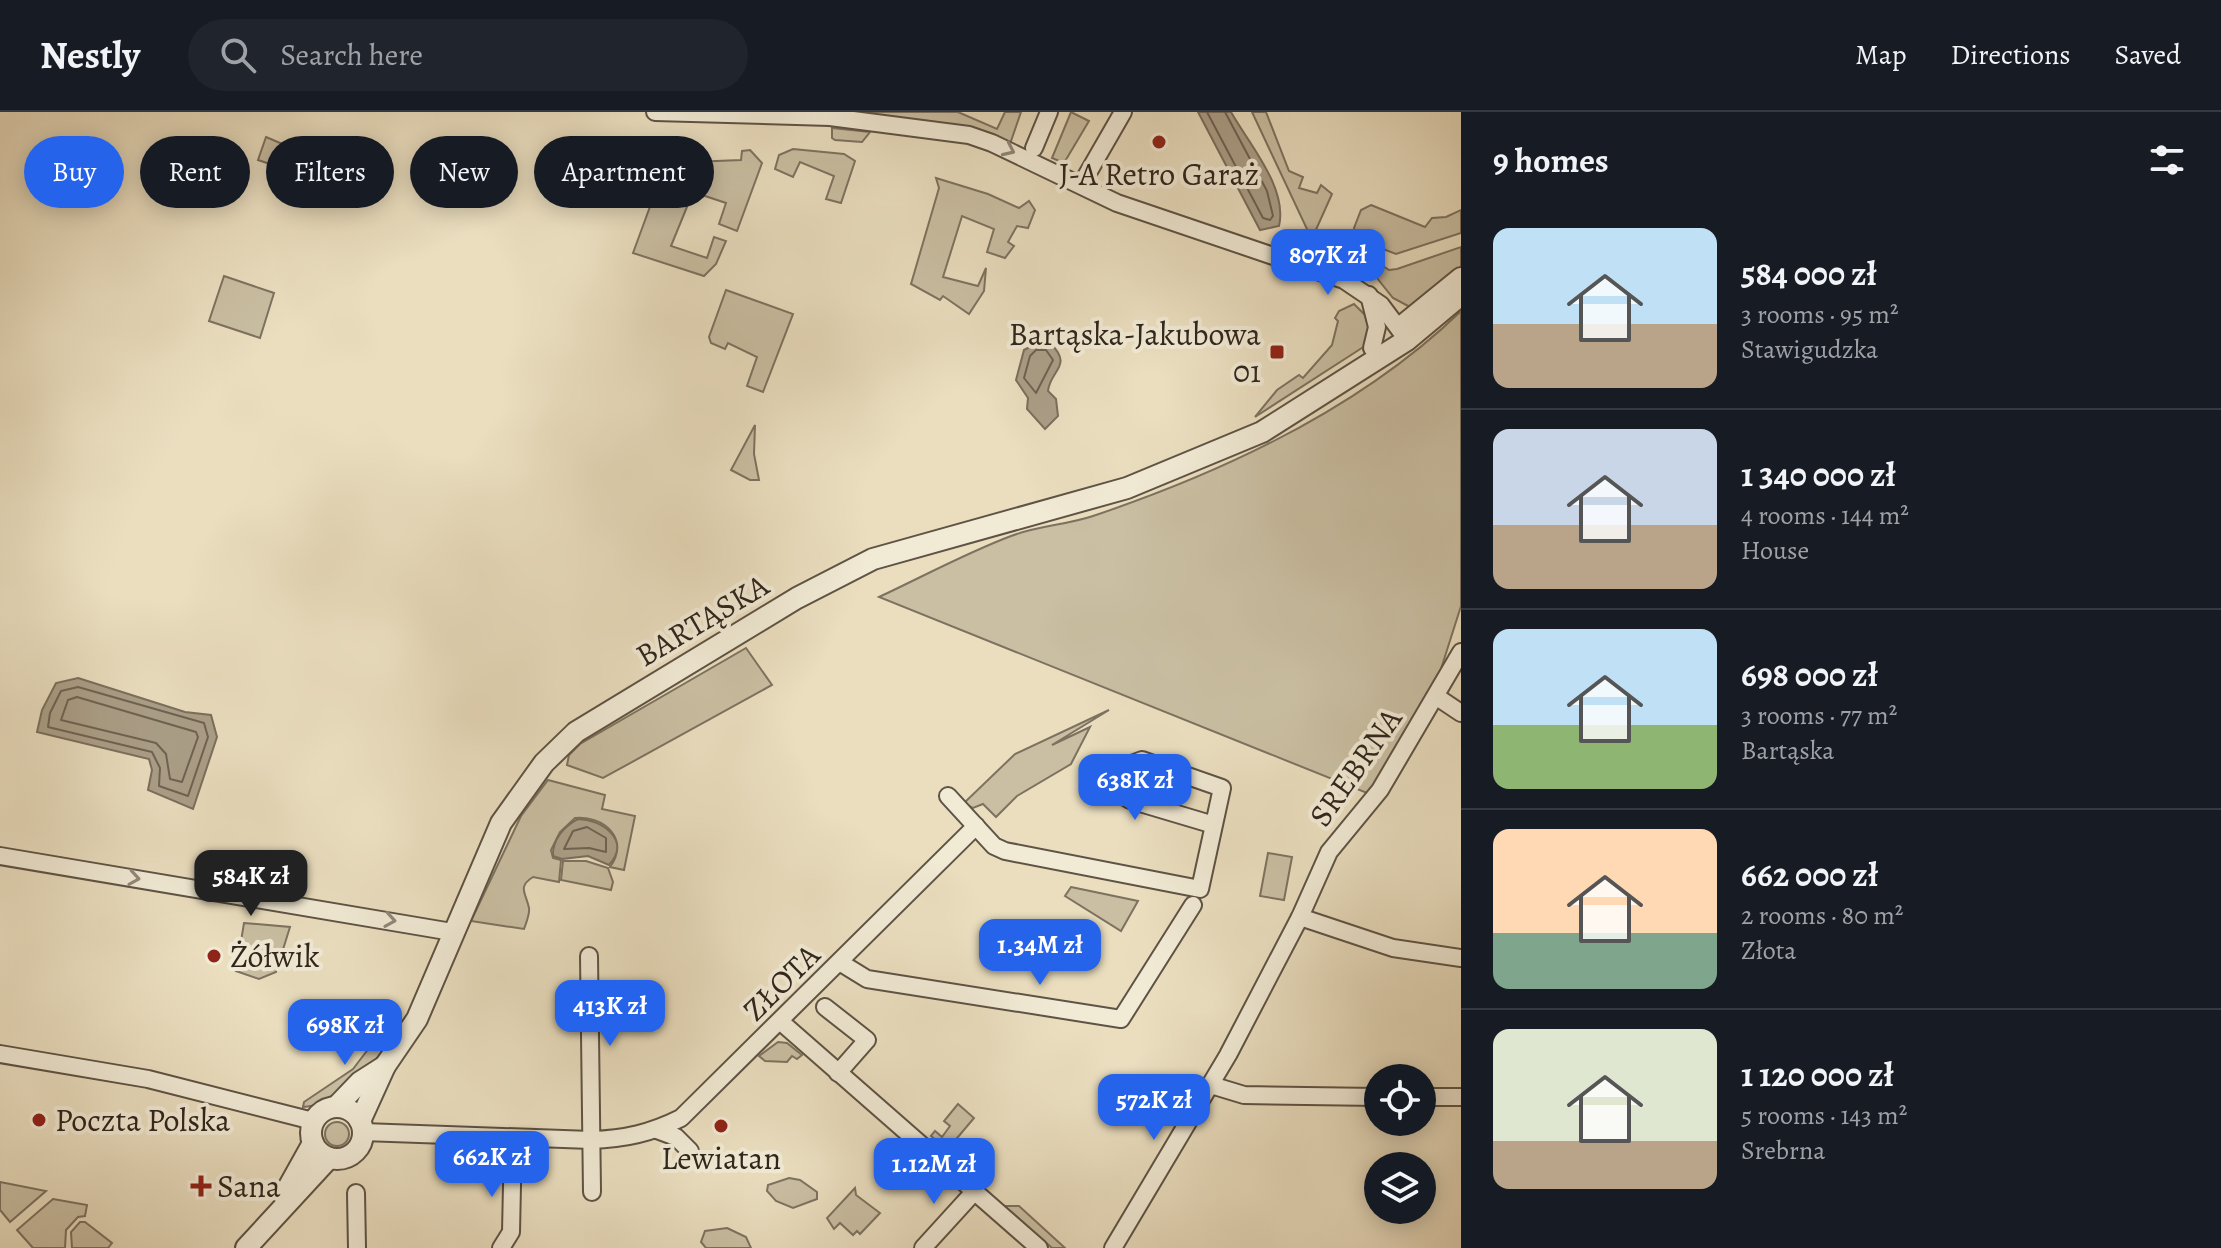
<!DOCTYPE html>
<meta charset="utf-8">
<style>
body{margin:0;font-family:Alegreya,serif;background:#20242c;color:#f1f3f6;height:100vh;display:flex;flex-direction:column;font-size:30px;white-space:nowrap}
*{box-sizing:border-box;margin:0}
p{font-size:26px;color:#9ea1a6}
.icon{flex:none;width:44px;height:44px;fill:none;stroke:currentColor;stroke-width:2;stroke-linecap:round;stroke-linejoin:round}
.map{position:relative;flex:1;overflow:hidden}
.drawer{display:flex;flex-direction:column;background:#171b24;width:760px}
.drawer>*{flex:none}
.banner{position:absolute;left:24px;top:24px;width:760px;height:72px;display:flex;gap:16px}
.fabs{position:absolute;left:1364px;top:952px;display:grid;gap:16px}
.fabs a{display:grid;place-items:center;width:72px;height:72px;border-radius:50%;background:#171b24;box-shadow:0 4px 20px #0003;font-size:40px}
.price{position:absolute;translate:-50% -68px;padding:0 18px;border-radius:16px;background:#2563eb;color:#fff;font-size:26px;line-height:52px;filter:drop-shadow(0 2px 4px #0008)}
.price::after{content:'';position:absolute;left:50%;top:48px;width:24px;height:18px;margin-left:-12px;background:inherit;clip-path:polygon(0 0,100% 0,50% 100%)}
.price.on{background:#222;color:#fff}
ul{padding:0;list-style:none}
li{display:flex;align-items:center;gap:24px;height:200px;padding:0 32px}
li+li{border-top:2px solid #363941}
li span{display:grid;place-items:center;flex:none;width:224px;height:160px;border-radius:16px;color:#555}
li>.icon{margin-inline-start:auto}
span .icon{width:96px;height:96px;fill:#fffc;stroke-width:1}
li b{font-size:34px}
h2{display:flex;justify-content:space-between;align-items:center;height:96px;padding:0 32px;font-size:34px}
.chip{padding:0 28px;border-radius:36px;background:#171b24;box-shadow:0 4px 20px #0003;font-size:28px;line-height:72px}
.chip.on{background:#2563eb;color:#fff}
header{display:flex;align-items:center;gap:48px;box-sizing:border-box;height:112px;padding:0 40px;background:#171b24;border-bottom:2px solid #363941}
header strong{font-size:38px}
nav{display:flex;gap:44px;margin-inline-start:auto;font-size:28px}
.search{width:560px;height:72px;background:#20242c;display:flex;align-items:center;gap:20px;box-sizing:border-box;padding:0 28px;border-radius:44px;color:#9ea1a6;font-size:30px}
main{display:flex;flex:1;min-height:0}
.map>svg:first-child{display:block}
.green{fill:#cabfa3;stroke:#7d7260;stroke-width:2}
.water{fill:#ab9f88;stroke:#7a6e5d;stroke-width:2}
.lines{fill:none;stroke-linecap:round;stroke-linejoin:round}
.shore{stroke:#6e6252;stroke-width:2}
.minor-casing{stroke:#5e5345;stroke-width:20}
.tertiary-casing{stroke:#5e5345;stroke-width:24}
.minor{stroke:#f1ead5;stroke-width:16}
.tertiary{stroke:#f1ead5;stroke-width:20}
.oneway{stroke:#908878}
.poi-dot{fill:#8f2418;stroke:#f1ead5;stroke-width:3}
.labels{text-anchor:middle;stroke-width:8;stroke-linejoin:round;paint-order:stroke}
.poi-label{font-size:32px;fill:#30251c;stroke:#f1ead5;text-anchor:start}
.street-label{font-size:32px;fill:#30251c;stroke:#f1ead5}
</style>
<header>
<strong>Nestly</strong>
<div class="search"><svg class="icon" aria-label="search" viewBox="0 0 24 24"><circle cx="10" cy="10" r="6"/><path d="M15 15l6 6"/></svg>Search here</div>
<nav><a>Map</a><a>Directions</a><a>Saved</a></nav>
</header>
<main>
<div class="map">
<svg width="1461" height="1136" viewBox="0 0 1461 1136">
<rect width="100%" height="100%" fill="#eadebf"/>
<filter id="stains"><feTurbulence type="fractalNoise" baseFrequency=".0025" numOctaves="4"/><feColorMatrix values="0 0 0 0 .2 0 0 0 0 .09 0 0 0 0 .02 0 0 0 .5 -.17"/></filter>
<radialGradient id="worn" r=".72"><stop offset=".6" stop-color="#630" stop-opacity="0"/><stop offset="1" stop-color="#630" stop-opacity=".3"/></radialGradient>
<g class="green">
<path d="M830 0H958L997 17 1005 0H1021L1010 32 1024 40Z"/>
<path d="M1071 0 1089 9 1064 51 1052 46Z"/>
<path d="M1252 0H1266L1289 59 1303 65 1299 76 1317 81 1321 73 1332 82 1306 140H1300L1307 117Z"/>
<path d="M832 16 870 20 862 30 835 28 832 26Z"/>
<path d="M266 25 299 39 291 59 258 48Z"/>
<path d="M629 35 659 41 656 63 626 46 625 39Z"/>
<path d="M793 37 844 42 855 49 841 91 826 87 834 64 800 50 793 65 775 57 779 43Z"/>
<path d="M750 38 762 51 737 119 719 112 726 91 693 80 671 134 707 146 714 125 726 129 716 152 704 164 633 141 666 51 741 48 742 39Z"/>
<path d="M936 66 988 82 1019 96 1029 89 1035 98 1028 116 1017 114 1008 130 1014 134 1005 146 987 140 994 117 962 104 943 165 978 174 986 156 984 179 969 202 943 184 940 188 911 172 939 76Z"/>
<path d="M1371 93 1425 115 1432 106 1446 105 1461 98V121L1396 142 1362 129 1358 132 1354 116 1361 98Z"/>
<path d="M1461 135V158L1410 195 1393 186 1361 146 1369 145 1389 158 1397 157Z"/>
<path d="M224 164 274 181 260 226 209 209Z"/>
<path d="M726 178 793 202 763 280 747 274 757 245 728 231 725 237 711 231 709 225Z"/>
<path d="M1354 192 1370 208 1368 232 1255 305 1277 278 1299 263 1303 266 1332 233 1338 209 1335 206 1339 199Z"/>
<path d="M1461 199V494L1433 582 1373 679 1367 681 879 485C922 465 966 441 1011 424 1037 414 1066 413 1093 404 1224 360 1361 296 1461 199Z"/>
<path d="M755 313 754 342 759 368H750L731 358Z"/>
<path d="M746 536 772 573 603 666 567 653 569 643 580 632Z"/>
<path d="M1109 598 1052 633 1090 615 1071 652 1017 684 996 705 983 692 973 696 964 691 1015 642Z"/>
<path d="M548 668 605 683 602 697 635 704 624 758 610 755C631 727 603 703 575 706L560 720 551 738 553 746 561 748 559 770 533 765C517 775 526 781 529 796 530 802 526 811 524 817L471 809 521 704Z"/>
<path d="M1268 741 1292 745 1284 788 1260 784Z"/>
<path d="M563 749H586L608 756 613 770 611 778 561 768Z"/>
<path d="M1071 775 1138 789 1121 819 1065 784Z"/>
<path d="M244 811 290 815 276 860 259 867 236 859Z"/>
<path d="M385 915 395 922C374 952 342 993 303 995L304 990 353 957Z"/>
<path d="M778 930 787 931 802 943 797 947 792 944 787 950 765 949 759 944Z"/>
<path d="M958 992 974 1006 947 1038 931 1024 935 1019 942 1025 950 1014 944 1009Z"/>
<circle cx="337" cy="1022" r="12"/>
<path d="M789 1066 800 1068 817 1080V1087L793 1096 776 1089 767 1079 768 1073Z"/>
<path d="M0 1070 46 1079 10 1110 0 1098Z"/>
<path d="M855 1076 856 1083 880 1101 860 1122 857 1119 853 1123 840 1111 834 1117 827 1106Z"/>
<path d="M53 1087 87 1093 85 1104 78 1105 66 1118 65 1136H33L17 1118Z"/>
<path d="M1004 1094H1019L1065 1136H1052Z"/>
<path d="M80 1110H85L112 1131 108 1136H72L71 1120Z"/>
<path d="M727 1116 746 1125 751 1136H706L701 1130 705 1119Z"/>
</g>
<g class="water">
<path d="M1198 0H1231C1249 32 1288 76 1279 114L1260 118Z"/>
<path d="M1041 229 1050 231C1074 254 1050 258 1048 279L1056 287 1058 304 1045 317 1027 297 1028 286 1016 268 1024 238Z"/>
<path d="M78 566 185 600 211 603 217 625 193 697 148 678 152 658 149 647 37 620 42 598 56 571Z"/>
<path d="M578 707C601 707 632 728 609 753L588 744 562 747 553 744C552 728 564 714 578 707Z"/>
</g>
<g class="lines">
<g class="shore">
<path d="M1207 0 1263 106 1270 108 1273 104 1267 79 1225 0"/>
<path d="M1036 238H1046L1053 248 1036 281 1024 266 1030 244Z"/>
<path d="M78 575 204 611 208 625 188 684 159 674 160 656 152 640 48 615 50 601 61 579Z"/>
<path d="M77 585 196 620 198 625 182 670 170 667 166 642 156 631 61 608 68 588Z"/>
<path d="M587 715 606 726V740L589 736 564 737 573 719Z"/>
</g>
<g class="minor-casing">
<g id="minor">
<path d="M655 0 830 5 969 23 992 31 1117 91 1344 168 1381 193 1405 225"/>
<path d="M1034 36 1049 0"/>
<path d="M1081 73 1123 0"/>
<path d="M1369 183 1377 215 1372 236"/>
<path d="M1437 585 1461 601"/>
<path d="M948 684 994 734 1005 739 1200 777 1222 676 1142 648 1113 659 1112 677 1130 688 1214 713"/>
<path d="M0 744 452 820"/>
<path d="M1300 805 1393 836 1461 846"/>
<path d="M589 844 592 1080"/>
<path d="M841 851 867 867 1121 907 1193 793"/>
<path d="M825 895 867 928 838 961"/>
<path d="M781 910 1039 1136"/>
<path d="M0 942 148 967 313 1009"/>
<path d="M1211 973 1244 983 1378 985"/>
<path d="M1422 985H1461"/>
<path d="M657 1018 676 1025 690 1039"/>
<path d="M363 1020 591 1028C625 1027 651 1021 681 1006L976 714"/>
<path d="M356 1081 357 1136"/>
<path d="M501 1136 511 1120 513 1026"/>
<path d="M923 1136 974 1080"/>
<path d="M1113 1136 1228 943 1300 805 1329 740 1380 678 1461 540"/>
</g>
</g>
<g class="tertiary-casing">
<g id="tertiary">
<path d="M1402 214 1461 166"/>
<circle cx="337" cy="1021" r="26"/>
<path d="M336 995 360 970 385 954"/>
<path d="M360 1009 385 954 417 907 501 711 544 651 576 620 797 486 873 447 1127 376 1262 320 1407 228 1461 183"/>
<path d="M284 1083 313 1031"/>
<path d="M246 1136 329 1046"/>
</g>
</g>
<use href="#minor" class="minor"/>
<use href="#tertiary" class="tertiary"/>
</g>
<defs><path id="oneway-chevron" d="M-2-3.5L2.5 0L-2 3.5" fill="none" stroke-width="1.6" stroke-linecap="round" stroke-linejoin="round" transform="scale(2)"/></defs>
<g class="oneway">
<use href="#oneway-chevron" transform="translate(1009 38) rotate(25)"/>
<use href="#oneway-chevron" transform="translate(134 766) rotate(9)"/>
<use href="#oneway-chevron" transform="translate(390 808) rotate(9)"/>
</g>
<g class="poi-dot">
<circle cx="1159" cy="30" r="8"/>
<rect x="1269" y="232" width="16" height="16" rx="4"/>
<circle cx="214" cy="844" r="8"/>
<circle cx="39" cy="1008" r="8"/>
<circle cx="721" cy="1014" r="8"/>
<path d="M197 1062h8v8h8v8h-8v8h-8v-8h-8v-8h8z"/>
</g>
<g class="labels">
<g class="poi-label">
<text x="1159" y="73" text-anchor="middle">J-A Retro Garaż</text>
<text x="1261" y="233" text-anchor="end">Bartąska-Jakubowa<tspan x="1261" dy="37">01</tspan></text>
<text x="230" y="855">Żółwik</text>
<text x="55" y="1019">Poczta Polska</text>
<text x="721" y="1057" text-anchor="middle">Lewiatan</text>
<text x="217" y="1085">Sana</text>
</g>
<g class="street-label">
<text transform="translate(702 508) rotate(-31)" y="11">BARTĄSKA</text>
<text transform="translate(1355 655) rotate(-55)" y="11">SREBRNA</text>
<text transform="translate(781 870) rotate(-45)" y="11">ZŁOTA</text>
</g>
</g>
<rect width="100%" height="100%" filter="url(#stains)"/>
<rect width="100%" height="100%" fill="url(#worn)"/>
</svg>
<div class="fabs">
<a><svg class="icon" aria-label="locate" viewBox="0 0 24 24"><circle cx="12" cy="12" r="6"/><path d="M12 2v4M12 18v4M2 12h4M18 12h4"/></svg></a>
<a><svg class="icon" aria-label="layers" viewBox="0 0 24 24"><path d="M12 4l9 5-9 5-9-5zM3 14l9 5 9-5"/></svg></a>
</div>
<b class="price" style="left:1328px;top:185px">807K zł</b>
<b class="price" style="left:1135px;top:710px">638K zł</b>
<b class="price on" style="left:251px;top:806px">584K zł</b>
<b class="price" style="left:1040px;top:875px">1.34M zł</b>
<b class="price" style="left:610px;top:936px">413K zł</b>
<b class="price" style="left:345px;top:955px">698K zł</b>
<b class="price" style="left:1154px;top:1030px">572K zł</b>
<b class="price" style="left:492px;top:1087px">662K zł</b>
<b class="price" style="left:934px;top:1094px">1.12M zł</b>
<div class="banner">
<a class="chip on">Buy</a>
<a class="chip">Rent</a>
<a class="chip">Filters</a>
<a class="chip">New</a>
<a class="chip">Apartment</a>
</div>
</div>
<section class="drawer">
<h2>9 homes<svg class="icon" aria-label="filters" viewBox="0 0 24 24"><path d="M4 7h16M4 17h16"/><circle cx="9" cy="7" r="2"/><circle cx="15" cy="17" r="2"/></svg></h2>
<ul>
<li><span style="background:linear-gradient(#bfe0f5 60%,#b9a48a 0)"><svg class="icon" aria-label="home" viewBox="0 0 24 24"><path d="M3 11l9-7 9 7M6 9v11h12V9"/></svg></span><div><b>584 000 zł</b><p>3 rooms · 95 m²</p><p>Stawigudzka</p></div></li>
<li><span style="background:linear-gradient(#c9d6e8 60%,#b9a48a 0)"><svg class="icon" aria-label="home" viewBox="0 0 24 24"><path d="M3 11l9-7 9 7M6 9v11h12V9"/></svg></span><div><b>1 340 000 zł</b><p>4 rooms · 144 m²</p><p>House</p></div></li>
<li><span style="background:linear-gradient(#bfe0f5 60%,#8fb573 0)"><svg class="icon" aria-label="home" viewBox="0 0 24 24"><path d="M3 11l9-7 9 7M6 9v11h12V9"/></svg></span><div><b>698 000 zł</b><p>3 rooms · 77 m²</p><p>Bartąska</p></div></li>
<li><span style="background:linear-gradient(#ffd9b3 65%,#7fa58c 0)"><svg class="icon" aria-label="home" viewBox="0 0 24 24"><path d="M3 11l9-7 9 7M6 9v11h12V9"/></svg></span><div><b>662 000 zł</b><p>2 rooms · 80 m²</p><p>Złota</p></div></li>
<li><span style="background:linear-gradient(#dfe7d0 70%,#b9a48a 0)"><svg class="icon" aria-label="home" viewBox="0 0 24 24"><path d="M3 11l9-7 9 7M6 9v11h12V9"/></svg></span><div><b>1 120 000 zł</b><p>5 rooms · 143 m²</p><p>Srebrna</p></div></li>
</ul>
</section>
</main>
